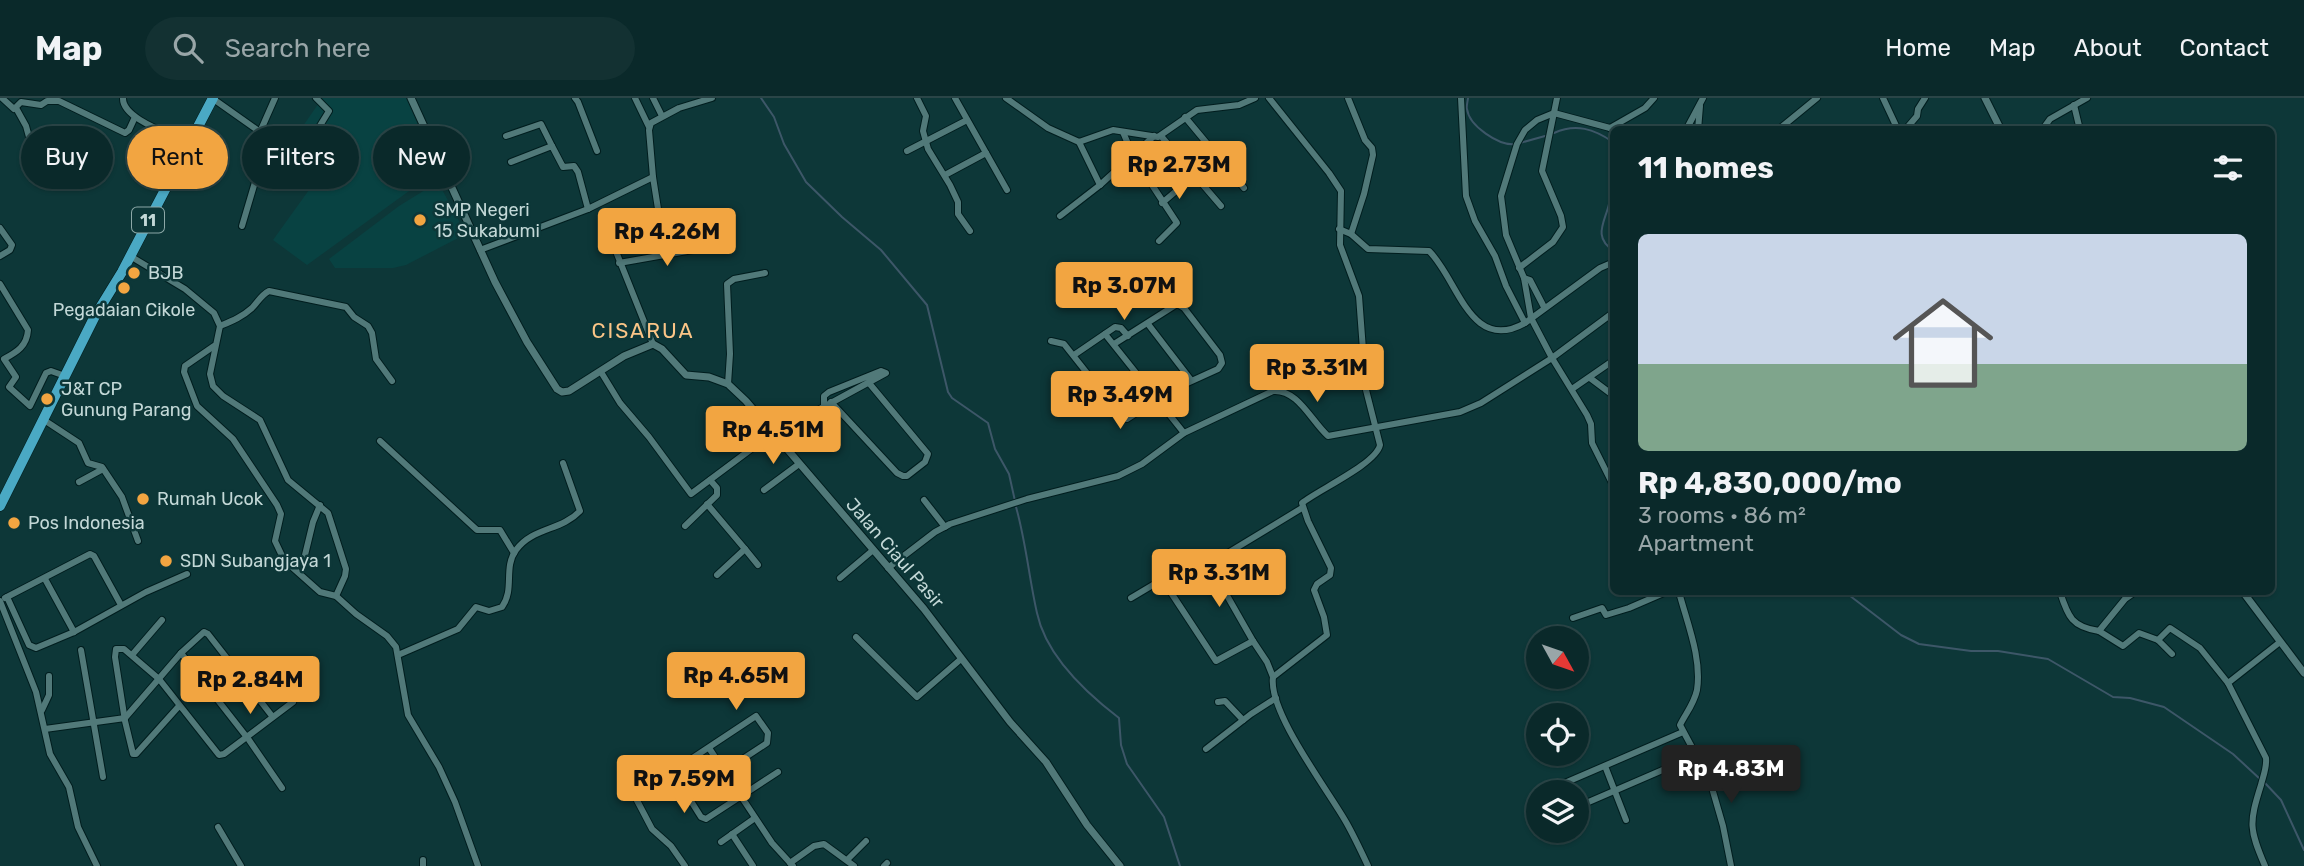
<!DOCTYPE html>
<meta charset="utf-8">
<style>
body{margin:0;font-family:Rubik,sans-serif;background:#133132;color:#f1f3f6;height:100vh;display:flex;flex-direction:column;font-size:26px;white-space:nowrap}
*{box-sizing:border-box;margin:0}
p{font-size:23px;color:#99a6a8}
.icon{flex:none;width:38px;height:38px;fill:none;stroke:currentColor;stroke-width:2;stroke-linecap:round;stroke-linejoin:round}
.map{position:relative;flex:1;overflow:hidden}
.details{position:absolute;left:1610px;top:28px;width:665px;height:469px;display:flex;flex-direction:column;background:#0a292a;border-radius:10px;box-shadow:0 2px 5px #0004,0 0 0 2px #2a4547}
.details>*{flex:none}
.top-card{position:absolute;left:21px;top:28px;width:665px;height:63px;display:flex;gap:14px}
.needle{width:46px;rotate:130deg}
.tools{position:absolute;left:1526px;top:528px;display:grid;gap:14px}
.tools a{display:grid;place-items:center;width:63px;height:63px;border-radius:50%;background:#0a292a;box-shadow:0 2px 5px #0004,0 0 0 2px #2a4547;font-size:35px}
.price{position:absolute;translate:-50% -60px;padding:0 16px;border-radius:7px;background:#f2a541;color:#111;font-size:23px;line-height:46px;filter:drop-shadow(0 2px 4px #0008)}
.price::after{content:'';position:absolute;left:50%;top:42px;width:21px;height:16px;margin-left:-10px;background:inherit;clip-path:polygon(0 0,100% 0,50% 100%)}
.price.selected{background:#222;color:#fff}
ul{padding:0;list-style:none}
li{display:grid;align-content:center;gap:14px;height:371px;padding:0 28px}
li+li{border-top:2px solid #2a4547}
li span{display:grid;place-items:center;height:217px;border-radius:10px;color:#555}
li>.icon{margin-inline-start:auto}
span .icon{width:126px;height:126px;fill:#fffc;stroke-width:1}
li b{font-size:30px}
h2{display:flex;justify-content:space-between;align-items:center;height:84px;padding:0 28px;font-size:30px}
.chip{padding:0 24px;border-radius:32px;background:#0a292a;box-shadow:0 2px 5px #0004,0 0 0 2px #2a4547;font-size:24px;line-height:63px}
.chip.selected{background:#f2a541;color:#111}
header{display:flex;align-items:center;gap:42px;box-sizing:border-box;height:98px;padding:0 35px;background:#0a292a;border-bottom:2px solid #2a4547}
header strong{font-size:33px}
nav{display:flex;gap:38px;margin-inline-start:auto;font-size:24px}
.search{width:490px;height:63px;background:#133132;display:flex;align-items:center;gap:18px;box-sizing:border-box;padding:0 24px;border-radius:38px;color:#99a6a8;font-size:26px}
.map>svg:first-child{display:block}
.built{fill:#084242}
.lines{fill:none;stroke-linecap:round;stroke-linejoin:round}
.stream{stroke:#3d5768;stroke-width:2}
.minor-casing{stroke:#001d1e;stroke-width:8}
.tertiary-casing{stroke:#001d1e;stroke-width:9}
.trunk-casing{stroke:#001d1e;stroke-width:11}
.minor{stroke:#517979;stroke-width:6}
.tertiary{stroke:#517979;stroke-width:7}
.trunk{stroke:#4aa9c4;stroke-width:10}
.poi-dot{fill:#f2a541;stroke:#0d3738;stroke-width:2.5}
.labels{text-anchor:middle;stroke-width:5;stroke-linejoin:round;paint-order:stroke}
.shield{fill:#0d3738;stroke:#8ca8a7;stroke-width:2}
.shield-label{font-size:16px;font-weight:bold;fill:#c3d8d7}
.poi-label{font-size:18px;fill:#c3d8d7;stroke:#0d3738;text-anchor:start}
.street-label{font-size:18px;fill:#c3d8d7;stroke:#0d3738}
.quarter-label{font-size:21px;letter-spacing:2px;fill:#fbc587;stroke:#0d3738}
</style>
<header>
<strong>Map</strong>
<div class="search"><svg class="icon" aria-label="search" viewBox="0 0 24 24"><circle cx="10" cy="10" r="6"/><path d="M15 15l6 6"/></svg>Search here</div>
<nav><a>Home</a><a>Map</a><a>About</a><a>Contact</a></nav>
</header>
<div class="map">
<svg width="2304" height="768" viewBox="0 0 2304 768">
<rect width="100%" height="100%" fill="#0d3738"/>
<g class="built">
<path d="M320 0H406L438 72 307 167 273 142 314 85 298 73 296 38 321 2Z"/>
<path d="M438 84 466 136 406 167 393 170H335L329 161 399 108Z"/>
</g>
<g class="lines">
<g class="stream">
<path d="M761 0 774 19 784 46 806 84 842 119 881 152 927 207 948 294 952 300 988 325 995 351 1009 376 1015 403"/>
<path d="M1468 0C1468 2 1466 9 1467 11 1469 28 1499 48 1515 46"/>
<path d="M1554 35C1576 25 1594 31 1613 44L1614 49"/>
<path d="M1520 45 1545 38"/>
<path d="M1614 77C1612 86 1612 97 1609 106 1605 124 1592 139 1614 153"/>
<path d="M1016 409C1026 444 1029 480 1037 515 1046 558 1085 594 1119 620L1121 647 1127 666 1164 719 1180 768"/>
<path d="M1845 494 1901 537 1919 546 1971 553H1998L2048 561 2113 599 2130 600 2164 609 2233 656 2260 681"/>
<path d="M2264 684 2281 702 2304 752"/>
</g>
<g class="minor-casing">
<g id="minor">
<path d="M2 0 14 11 21 4 41 7 47 3H59L125 35 129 32 135 19"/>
<path d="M123 0C122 21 171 36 188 45"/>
<path d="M212 0 260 34"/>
<path d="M575 0 578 4 597 53"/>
<path d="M635 0 649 29"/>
<path d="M653 0 662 18"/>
<path d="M917 0 926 18 923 33 928 51 950 87 958 104V116L970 133"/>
<path d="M955 0 1007 92"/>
<path d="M1006 0 1048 30 1079 44 1113 32 1158 39 1197 12 1239 7 1255 0"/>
<path d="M1269 0 1329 75 1341 93 1340 147 1359 198 1366 292 1380 347C1376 366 1318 392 1302 405L1308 423 1331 470 1330 477 1317 486 1314 492 1324 519 1327 537 1273 579C1268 614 1328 692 1346 724 1354 738 1361 753 1368 768"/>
<path d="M1348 0 1365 42 1372 50 1373 57 1364 96 1351 136"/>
<path d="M1461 0 1466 98 1475 123 1495 158 1506 188 1525 225"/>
<path d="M1883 0 1898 32"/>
<path d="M2074 7 2080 32"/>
<path d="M16 10 26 28 29 39"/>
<path d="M1185 19 1244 90"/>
<path d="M1610 30 1645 10 1654 0"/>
<path d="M1686 32 1703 0"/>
<path d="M1698 32 1700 8"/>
<path d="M1778 32 1817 0"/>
<path d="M1905 32 1917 18 1918 11 1925 0"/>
<path d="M2042 32 2050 21 2087 0"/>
<path d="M1123 34 1133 58 1177 125 1159 143"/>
<path d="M1614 34 1610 30 1554 15 1537 22 1525 32 1517 46 1501 98 1506 137 1524 180 1531 220 1552 260 1587 317 1591 326 1592 345 1614 389"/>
<path d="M506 38 541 26 552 48"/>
<path d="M1161 38 1221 108"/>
<path d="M313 39 329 13 316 0"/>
<path d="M1079 44 1100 87"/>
<path d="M907 53 967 22"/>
<path d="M511 64 552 48 563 69 574 68 578 74 588 111"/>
<path d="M945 77 986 55"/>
<path d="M1162 105 1195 77"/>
<path d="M1060 118 1100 87 1154 38"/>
<path d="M242 128 258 74 260 34 275 0"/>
<path d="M0 130 12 147 10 152 0 158"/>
<path d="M1339 131 1351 136 1368 151 1429 153C1458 181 1470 256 1525 225L1600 170 1614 164"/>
<path d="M480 152 588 111 653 79"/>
<path d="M130 158 185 191 214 215 220 228 210 276 213 288 223 298 260 322 288 382 328 415 346 471 345 478 336 498"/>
<path d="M619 165 710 149"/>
<path d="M1519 170 1553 144 1563 129 1561 118 1542 73 1557 0"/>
<path d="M1524 180 1530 182 1544 209"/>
<path d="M0 186 28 232C27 248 17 254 4 261L16 279 9 289 30 308 46 275 51 273 65 278"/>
<path d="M1148 226 1191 282"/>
<path d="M220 228C232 223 242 219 252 210 258 204 261 197 269 193L346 209 354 219 368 228 372 235 376 261 392 283"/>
<path d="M1105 236 1184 335"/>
<path d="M1051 243 1064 246 1121 318 1127 321 1174 291 1218 271 1222 265 1220 257 1184 210 1177 206 1114 246"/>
<path d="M653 246 613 146 616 142 657 134 661 130 653 79 649 32 651 25 679 10 712 0"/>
<path d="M214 248 185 268 184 274 197 308 233 341 277 407 281 416 275 443 284 462 320 494 336 498 356 516 387 538 396 549 408 617 439 669 455 704 478 768"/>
<path d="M1074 257 1115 229 1121 230 1128 238"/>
<path d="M601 274 620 305 649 339 691 396 754 349"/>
<path d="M1590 280 1614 298"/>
<path d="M728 286 730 256 727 186 734 181 765 175"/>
<path d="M1572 291 1614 262"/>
<path d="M831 304 897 375 903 378H907L925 364 928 356 869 285"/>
<path d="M44 322 79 345 88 365 102 369 122 399 138 443"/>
<path d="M774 336 886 275 881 273 829 294 824 298V308"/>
<path d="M380 343 477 432H500L514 455"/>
<path d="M79 384 103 371"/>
<path d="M764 392 799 366"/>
<path d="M924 402 945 429"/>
<path d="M707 406 745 451 717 477"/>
<path d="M685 428 717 397V390L710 382"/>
<path d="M745 451 758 467"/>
<path d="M305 457 313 424 320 407"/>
<path d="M1209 466 1253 543"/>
<path d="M888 470 935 434 950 426 1027 401 1118 378 1142 366 1184 335 1273 293C1298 291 1311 323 1328 338L1460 314 1481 305 1552 260 1614 214"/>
<path d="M840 480 872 453"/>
<path d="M45 481 74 534"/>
<path d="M1162 481 1216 563 1253 543 1267 564 1273 579"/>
<path d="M1679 494C1687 525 1702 560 1697 592 1694 606 1686 615 1680 627L1710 683 1723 728 1731 768"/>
<path d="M2060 494C2068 519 2072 529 2099 533"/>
<path d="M2135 494 2125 501 2099 533 2123 548 2139 535 2158 542"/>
<path d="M7 499 29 547 36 550 74 534 146 494 187 476"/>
<path d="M5 500 90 456 94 458 121 507"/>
<path d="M1131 500 1200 459 1205 460 1209 466 1213 464 1302 410"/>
<path d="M0 503 36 594 50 656 69 689 78 729 97 768"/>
<path d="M1573 520 1602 510 1606 517 1629 510 1666 494"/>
<path d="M856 539 917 599 961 561"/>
<path d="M81 552 103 679"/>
<path d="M181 555 249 642 282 690"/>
<path d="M2172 556 2158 542 2170 530 2200 550 2228 585"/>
<path d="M132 557 162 522"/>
<path d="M398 557 458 531 476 509 489 513 502 509C515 491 503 470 516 452 533 429 561 433 580 413L563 365"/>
<path d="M1218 604 1225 603 1243 622"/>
<path d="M179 608 136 656H133L125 623 115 559 116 551H124L159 581 219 657 224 656 293 604"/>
<path d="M42 612 49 597V578"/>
<path d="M125 620 181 555 204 534 208 536 272 618"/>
<path d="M45 631 125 620"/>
<path d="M709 650 772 745 793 768"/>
<path d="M1206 651 1251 616 1276 600"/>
<path d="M1605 668 1626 722"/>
<path d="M676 671 756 618 768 635 767 645 691 695 689 700 701 719 706 721 778 674"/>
<path d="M631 691 652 731 671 748 685 768"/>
<path d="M1554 695V690L1560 687 1683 634"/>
<path d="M1577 709 1695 658"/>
<path d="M218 729 241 768"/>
<path d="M732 736 753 768"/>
<path d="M721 744 755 720"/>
<path d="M423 762V768"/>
<path d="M847 762 866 743"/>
<path d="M790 765 814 748 824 746 854 768"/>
<path d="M884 768 887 765"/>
<path d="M2265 768C2249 731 2249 725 2261 687 2263 678 2267 670 2266 660L2228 585 2280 544"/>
</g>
</g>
<g class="tertiary-casing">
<g id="tertiary">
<path d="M411 0 495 184 527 244 557 291 562 294 569 293 624 258 653 246 662 251 686 277 709 279 728 286 746 303 924 511 1010 624 1046 664 1087 727 1120 768"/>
<path d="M1985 0 2001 32"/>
<path d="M2243 494 2304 575"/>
</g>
</g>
<g class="trunk-casing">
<path id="trunk" d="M0 408 95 218 122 174 213 0"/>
</g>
<use href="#minor" class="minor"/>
<use href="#tertiary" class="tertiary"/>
<use href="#trunk" class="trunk"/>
</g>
<g class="poi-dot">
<circle cx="420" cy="122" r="7"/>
<circle cx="134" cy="175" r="7"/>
<circle cx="124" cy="190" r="7"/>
<circle cx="47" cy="301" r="7"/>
<circle cx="143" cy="401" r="7"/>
<circle cx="14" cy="425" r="7"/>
<circle cx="166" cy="463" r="7"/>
</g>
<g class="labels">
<rect class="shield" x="132" y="109.5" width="32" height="25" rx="5"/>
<g class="shield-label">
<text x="148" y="128">11</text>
</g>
<g class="poi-label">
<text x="434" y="118">SMP Negeri<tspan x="434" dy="21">15 Sukabumi</tspan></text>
<text x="148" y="181">BJB</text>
<text x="124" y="218" text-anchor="middle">Pegadaian Cikole</text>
<text x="61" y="297">J&amp;T CP<tspan x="61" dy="21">Gunung Parang</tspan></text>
<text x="157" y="407">Rumah Ucok</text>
<text x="28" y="431">Pos Indonesia</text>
<text x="180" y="469">SDN Subangjaya 1</text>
</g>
<g class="street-label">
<text transform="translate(895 455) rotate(49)" y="6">Jalan Ciaul Pasir</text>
</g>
<g class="quarter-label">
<text x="643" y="240">CISARUA</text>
</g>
</g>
</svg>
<div class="tools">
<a><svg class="needle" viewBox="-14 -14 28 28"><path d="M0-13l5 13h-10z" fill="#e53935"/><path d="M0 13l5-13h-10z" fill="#99a6a8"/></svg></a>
<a><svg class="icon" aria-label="locate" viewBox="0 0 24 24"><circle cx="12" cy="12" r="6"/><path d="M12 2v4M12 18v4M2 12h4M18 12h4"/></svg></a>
<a><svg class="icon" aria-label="layers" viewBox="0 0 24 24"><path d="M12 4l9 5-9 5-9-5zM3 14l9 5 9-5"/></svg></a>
</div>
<b class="price" style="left:1179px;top:103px">Rp 2.73M</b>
<b class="price" style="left:667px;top:170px">Rp 4.26M</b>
<b class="price" style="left:1124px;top:224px">Rp 3.07M</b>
<b class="price" style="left:1317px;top:306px">Rp 3.31M</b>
<b class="price" style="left:1120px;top:333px">Rp 3.49M</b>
<b class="price" style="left:773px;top:368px">Rp 4.51M</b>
<b class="price" style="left:1219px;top:511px">Rp 3.31M</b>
<b class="price" style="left:736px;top:614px">Rp 4.65M</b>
<b class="price" style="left:250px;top:618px">Rp 2.84M</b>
<b class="price selected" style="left:1731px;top:707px">Rp 4.83M</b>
<b class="price" style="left:684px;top:717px">Rp 7.59M</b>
<div class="top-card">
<a class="chip">Buy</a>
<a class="chip selected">Rent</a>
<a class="chip">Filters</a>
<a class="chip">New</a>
</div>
<section class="details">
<h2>11 homes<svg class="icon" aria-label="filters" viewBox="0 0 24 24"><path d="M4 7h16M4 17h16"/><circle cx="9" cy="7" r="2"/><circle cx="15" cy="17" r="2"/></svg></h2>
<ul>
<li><span style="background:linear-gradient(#c9d6e8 60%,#7fa58c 0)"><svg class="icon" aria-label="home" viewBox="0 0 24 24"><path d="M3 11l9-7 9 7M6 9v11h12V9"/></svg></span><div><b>Rp 4,830,000/mo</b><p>3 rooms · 86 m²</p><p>Apartment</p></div></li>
</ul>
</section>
</div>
